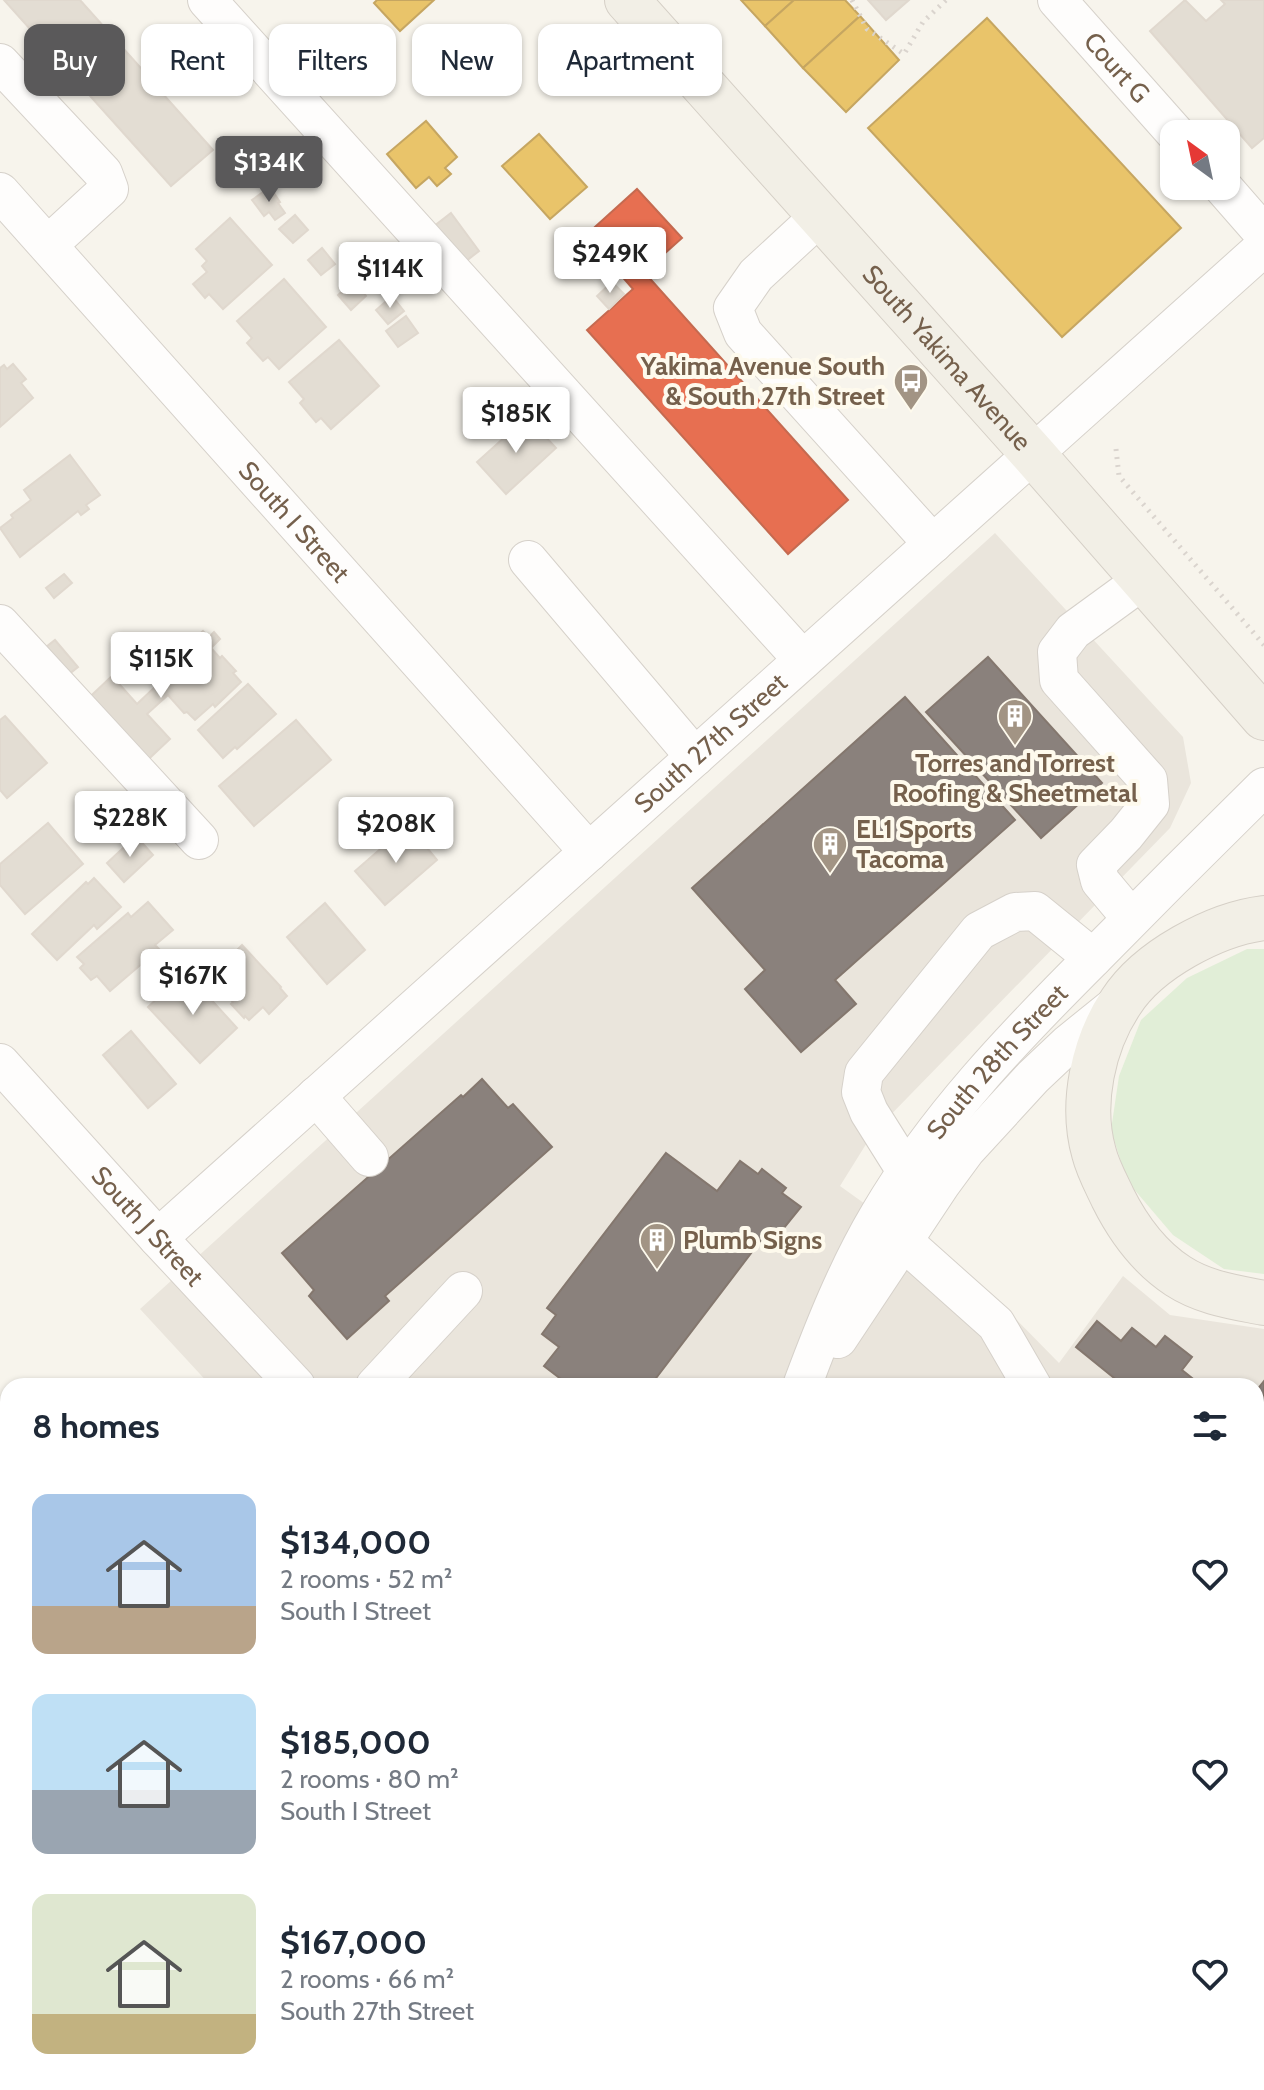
<!DOCTYPE html>
<meta charset="utf-8">
<style>
body{margin:0;font-family:Cabin,sans-serif;background:#f6f6f7;color:#1f2937;height:100vh;display:flex;flex-direction:column;font-size:30px;white-space:nowrap}
*{box-sizing:border-box;margin:0}
p{font-size:26px;color:#747a83}
.icon{flex:none;width:44px;height:44px;fill:none;stroke:currentColor;stroke-width:2;stroke-linecap:round;stroke-linejoin:round}
.map{position:relative;flex:1;overflow:hidden}
.sheet{position:absolute;left:0px;top:1378px;width:1264px;height:712px;display:flex;flex-direction:column;background:#fff;border-radius:24px 24px 0 0;box-shadow:0 2px 6px #0004}
.sheet>*{flex:none}
.hud{position:absolute;left:24px;top:24px;width:800px;height:72px;display:flex;gap:16px}
.needle{width:52px;rotate:327deg}
.buttons{position:absolute;left:1160px;top:120px;display:grid;gap:16px}
.buttons a{display:grid;place-items:center;width:80px;height:80px;border-radius:16px;background:#fff;box-shadow:0 2px 6px #0004;font-size:40px}
.price{position:absolute;translate:-50% -68px;padding:0 18px;border-radius:8px;background:#fff;color:#222;font-size:26px;line-height:52px;filter:drop-shadow(0 2px 4px #0008)}
.price::after{content:'';position:absolute;left:50%;top:48px;width:24px;height:18px;margin-left:-12px;background:inherit;clip-path:polygon(0 0,100% 0,50% 100%)}
.price.active{background:#5a595a;color:#fff}
ul{padding:0;list-style:none}
li{display:flex;align-items:center;gap:24px;height:200px;padding:0 32px}
li span{display:grid;place-items:center;flex:none;width:224px;height:160px;border-radius:16px;color:#555}
li>.icon{margin-inline-start:auto}
span .icon{width:96px;height:96px;fill:#fffc;stroke-width:1}
li b{font-size:34px}
h2{display:flex;justify-content:space-between;align-items:center;height:96px;padding:0 32px;font-size:34px}
.pill{padding:0 28px;border-radius:16px;background:#fff;box-shadow:0 2px 6px #0004;font-size:28px;line-height:72px}
.pill.active{background:#5a595a;color:#fff}
.map>svg:first-child{display:block}
.industrial{fill:#eae5dc}
.green{fill:#e1eed7}
.homes{fill:#e9c46a;stroke:#c6a661;stroke-width:2}
.shops{fill:#e76f51;stroke:#c56a50;stroke-width:2}
.public{fill:#457b9d;stroke:#537385;stroke-width:2}
.industry{fill:#8a817c;stroke:#84776e;stroke-width:2}
.building{fill:#e3ddd3;stroke:#e0d8ce;stroke-width:2}
.lines{fill:none;stroke-linecap:round;stroke-linejoin:round}
.minor-casing{stroke:#d6d1ca;stroke-width:40}
.major-casing{stroke:#d5cfc6;stroke-width:46}
.path{stroke:#dad4ce;stroke-width:5;stroke-dasharray:2 6;stroke-linecap:butt}
.minor{stroke:#fefdfc;stroke-width:38}
.major{stroke:#f2efe6;stroke-width:44}
.labels{text-anchor:middle;stroke-width:8;stroke-linejoin:round;paint-order:stroke}
.street-label{font-size:26px;fill:#75604c;stroke:#fefaed}
.poi-label{font-size:26px;font-weight:bold;fill:#75604c;stroke:#fefaed;text-anchor:start}
</style>
<div class="map">
<svg width="1264" height="2090" viewBox="0 0 1264 2090">
<rect width="100%" height="100%" fill="#f7f4ec"/>
<path class="industrial" d="M995 533 1183 737 1191 783 1170 828 873 1133 840 1186 992 1295 1059 1363 1123 1276 1170 1315 1264 1329V2090H118L131 2082H1256V1386H211L140 1309Z"/>
<path class="green" d="M1247 949H1264V1274L1224 1269 1173 1235 1127 1181 1111 1130 1119 1076 1141 1020 1187 978Z"/>
<g class="homes">
<path d="M377 0H434L400 31 374 3Z"/>
<path d="M741 0H794L765 26Z"/>
<path d="M794 0H845L860 16 803 68 765 26Z"/>
<path d="M860 16 899 60 846 112 803 68Z"/>
<path d="M987 18 1181 228 1062 337 868 128Z"/>
<path d="M426 121 457 157 445 168 451 174 437 186 429 177 416 188 387 154Z"/>
<path d="M539 134 587 187 550 219 502 166Z"/>
</g>
<path class="shops" d="M637 189 682 238 644 272 848 500 788 554 587 330 633 289 586 235Z"/>
<path class="public" d="M368 2082H434L439 2090H356Z"/>
<g class="industry">
<path d="M988 657 1102 783 1041 838 926 712Z"/>
<path d="M905 697 1015 820 835 980 856 1004 801 1052 745 989 765 970 692 888Z"/>
<path d="M482 1079 508 1108 513 1104 552 1147 385 1296 389 1301 347 1339 309 1296 314 1290 282 1253 461 1095 463 1097Z"/>
<path d="M666 1153 717 1191 740 1161 758 1174 762 1169 786 1188 782 1193 801 1207 779 1234 771 1227 650 1386H570L544 1366 559 1347 542 1334 556 1315 547 1308Z"/>
<path d="M1097 1321 1121 1341 1132 1328 1156 1347 1165 1336 1192 1357 1182 1370 1202 1386H1124L1076 1347Z"/>
<path d="M1264 1381V1571L1256 1565V1391Z"/>
<path d="M1264 1975V2067L1256 2055V1980Z"/>
<path d="M592 2082H752L757 2090H579Z"/>
</g>
<g class="building">
<path d="M4 0H80L147 75 159 63 175 81 162 93 213 150 171 186Z"/>
<path d="M868 0H909L886 20Z"/>
<path d="M1185 0 1206 21 1225 4 1221 0H1264V138L1252 148 1150 31Z"/>
<path d="M270 187 280 202 278 203 285 213 275 220 269 212 264 216 252 200Z"/>
<path d="M451 213 479 251 461 265 433 227Z"/>
<path d="M295 215 308 230 293 243 279 229Z"/>
<path d="M230 218 272 265 223 309 209 294 205 298 193 284 207 272 202 266 207 261 196 249Z"/>
<path d="M322 248 335 264 321 275 308 260Z"/>
<path d="M284 279 326 327 279 369 268 357 263 361 247 343 252 338 237 321Z"/>
<path d="M354 281 366 296 351 310 338 295Z"/>
<path d="M612 282 624 294 609 309 597 296Z"/>
<path d="M392 296 404 311 388 324 376 310Z"/>
<path d="M406 316 418 333 398 347 386 331Z"/>
<path d="M339 340 379 386 331 429 321 418 316 422 300 403 304 399 289 382Z"/>
<path d="M13 364 26 379 21 383 33 398 0 427V368L4 365 7 369Z"/>
<path d="M527 417 556 448 506 494 477 462Z"/>
<path d="M70 455 100 495 86 505 89 509 81 515 78 511 20 557 0 528 13 518 11 515 31 500 24 490Z"/>
<path d="M64 574 72 583 54 598 46 588Z"/>
<path d="M203 631 209 637 214 632 220 639 211 648 220 658 222 656 236 671 233 673 241 682 215 707 213 704 195 720 187 712 184 713 168 695 147 714 170 739 136 771 78 708 112 676 137 704 157 685 155 683 166 673 162 668Z"/>
<path d="M55 640 78 667 64 678 41 651Z"/>
<path d="M248 684 276 714 237 749 235 747 223 758 198 730Z"/>
<path d="M5 716 47 763 7 798 0 790V720Z"/>
<path d="M296 720 331 760 254 826 219 786Z"/>
<path d="M48 823 83 864 25 914 0 885V864Z"/>
<path d="M408 825 437 860 385 905 355 871Z"/>
<path d="M136 836 153 855 124 882 107 863Z"/>
<path d="M94 878 121 907 97 929 94 925 57 960 32 934 86 882 88 884Z"/>
<path d="M148 902 173 930 155 945 159 949 110 991 97 976 91 980 80 968 84 964 77 957 128 913 131 917Z"/>
<path d="M325 903 365 950 327 984 287 937Z"/>
<path d="M242 945 281 987 280 988 287 996 269 1014 263 1007 249 1020 245 1016 244 1018 231 1004 233 1002 206 974 228 953 231 956Z"/>
<path d="M186 972 237 1028 200 1063 148 1007Z"/>
<path d="M131 1031 176 1084 148 1108 103 1055Z"/>
</g>
<g class="lines">
<g class="minor-casing">
<g id="minor">
<path d="M207 0 803 660"/>
<path id="s1" d="M1057 0 1176 134"/>
<path d="M0 63 103 173 109 189 48 245"/>
<path d="M1222 186 1264 234"/>
<path id="s2" d="M0 192 589 852"/>
<path d="M820 216 756 275 733 308 743 333 933 544"/>
<path d="M528 560 695 757"/>
<path d="M0 624 199 840"/>
<path d="M1131 918 1100 881 1096 865 1126 834 1150 804 1148 780 1059 680 1057 652 1073 631 1143 580"/>
<path id="s3" d="M0 1063 158 1238 296 1386"/>
<path d="M316 1096 369 1157"/>
<path d="M906 1171 869 1112 861 1092 864 1073 979 931 1015 912 1035 911 1093 958"/>
<path id="s4" d="M158 1238 1264 247"/>
<path d="M904 1242 996 1324 1032 1386"/>
<path d="M838 1339 941 1184 966 1150 1033 1077 1068 1044 1120 1002"/>
<path d="M375 1386 463 1291"/>
<path id="s5" d="M802 1386C824 1327 847 1269 879 1215 936 1118 1013 1038 1092 959 1149 901 1206 844 1264 787"/>
<path d="M1256 1790 1264 1805"/>
<path d="M818 2082 823 2090"/>
<path d="M1068 2082 1075 2090"/>
<path d="M1180 2082 1187 2090"/>
<path d="M202 2090 214 2082"/>
</g>
</g>
<g class="major-casing">
<g id="major">
<path id="s6" d="M627 0 1033 454 1264 718"/>
<path d="M1264 918C1215 924 1148 960 1121 1002 1093 1044 1080 1104 1094 1153 1098 1169 1106 1183 1113 1198 1128 1228 1149 1257 1178 1276 1204 1293 1234 1297 1264 1303"/>
<path d="M1256 1885 1264 1878"/>
<path d="M939 2090 951 2082"/>
</g>
</g>
<g class="path">
<path d="M852 0 867 29 904 54 923 22 946 0"/>
<path d="M1116 449 1119 476 1264 645"/>
</g>
<use href="#minor" class="minor"/>
<use href="#major" class="major"/>
</g>
<defs>
<g id="bus-pin" transform="scale(1.8)"><path d="M0 17L-7.5 6A9.5 9.5 0 1 1 7.5 6Z" fill="#a29484" stroke="#fefaed"/><path d="M-5-6H5V4H4V6H2V4H-2V6H-4V4H-5ZM-3.5-4V0h7V-4ZM-3.5 1.2v1.5H-2V1.2ZM2 1.2v1.5H3.5V1.2Z" fill="#fff"/></g>
<g id="building-pin" transform="scale(1.8)"><path d="M0 17L-7.5 6A9.5 9.5 0 1 1 7.5 6Z" fill="#a29484" stroke="#fefaed"/><path d="M-4-6H4V6H1V3H-1V6H-4ZM-2.5-4.3h1.7v1.8h-1.7ZM.8-4.3h1.7v1.8H.8ZM-2.5-1h1.7V.8h-1.7ZM.8-1h1.7V.8H.8Z" fill="#fff"/></g>
</defs>
<g fill-rule="evenodd">
<use href="#bus-pin" x="911" y="381"/>
<use href="#building-pin" x="1015" y="716"/>
<use href="#building-pin" x="830" y="844"/>
<use href="#building-pin" x="657" y="1240"/>
</g>
<g class="labels">
<g class="street-label">
<text dy="9" stroke="none"><textPath href="#s1" startOffset="90">Court G</textPath></text>
<text dy="9" stroke="none"><textPath href="#s6" startOffset="480">South Yakima Avenue</textPath></text>
<text dy="9" stroke="none"><textPath href="#s2" startOffset="442">South I Street</textPath></text>
<text dy="9" stroke="none"><textPath href="#s4" startOffset="742">South 27th Street</textPath></text>
<text dy="9" stroke="none"><textPath href="#s5" startOffset="382">South 28th Street</textPath></text>
<text dy="9" stroke="none"><textPath href="#s3" startOffset="220">South J Street</textPath></text>
</g>
<g class="poi-label">
<text x="885" y="375" text-anchor="end">Yakima Avenue South<tspan x="885" dy="30">&amp; South 27th Street</tspan></text>
<text x="1015" y="772" text-anchor="middle">Torres and Torrest<tspan x="1015" dy="30">Roofing &amp; Sheetmetal</tspan></text>
<text x="856" y="838">EL1 Sports<tspan x="856" dy="30">Tacoma</tspan></text>
<text x="683" y="1249">Plumb Signs</text>
</g>
</g>
</svg>
<div class="buttons">
<a><svg class="needle" viewBox="-14 -14 28 28"><path d="M0-13l5 13h-10z" fill="#e53935"/><path d="M0 13l5-13h-10z" fill="#747a83"/></svg></a>
</div>
<b class="price active" style="left:269px;top:204px">$134K</b>
<b class="price" style="left:610px;top:295px">$249K</b>
<b class="price" style="left:390px;top:310px">$114K</b>
<b class="price" style="left:516px;top:455px">$185K</b>
<b class="price" style="left:161px;top:700px">$115K</b>
<b class="price" style="left:130px;top:859px">$228K</b>
<b class="price" style="left:396px;top:865px">$208K</b>
<b class="price" style="left:193px;top:1017px">$167K</b>
<div class="hud">
<a class="pill active">Buy</a>
<a class="pill">Rent</a>
<a class="pill">Filters</a>
<a class="pill">New</a>
<a class="pill">Apartment</a>
</div>
<section class="sheet">
<h2>8 homes<svg class="icon" aria-label="filters" viewBox="0 0 24 24"><path d="M4 7h16M4 17h16"/><circle cx="9" cy="7" r="2"/><circle cx="15" cy="17" r="2"/></svg></h2>
<ul>
<li><span style="background:linear-gradient(#a9c7e8 70%,#b9a48a 0)"><svg class="icon" aria-label="home" viewBox="0 0 24 24"><path d="M3 11l9-7 9 7M6 9v11h12V9"/></svg></span><div><b>$134,000</b><p>2 rooms · 52 m²</p><p>South I Street</p></div><svg class="icon" aria-label="heart" viewBox="0 0 24 24"><path d="M12 20l-8-8c-3-5 5-10 8-4 3-6 11-1 8 4z"/></svg></li>
<li><span style="background:linear-gradient(#bfe0f5 60%,#9aa5b1 0)"><svg class="icon" aria-label="home" viewBox="0 0 24 24"><path d="M3 11l9-7 9 7M6 9v11h12V9"/></svg></span><div><b>$185,000</b><p>2 rooms · 80 m²</p><p>South I Street</p></div><svg class="icon" aria-label="heart" viewBox="0 0 24 24"><path d="M12 20l-8-8c-3-5 5-10 8-4 3-6 11-1 8 4z"/></svg></li>
<li><span style="background:linear-gradient(#dfe7d0 75%,#c2b280 0)"><svg class="icon" aria-label="home" viewBox="0 0 24 24"><path d="M3 11l9-7 9 7M6 9v11h12V9"/></svg></span><div><b>$167,000</b><p>2 rooms · 66 m²</p><p>South 27th Street</p></div><svg class="icon" aria-label="heart" viewBox="0 0 24 24"><path d="M12 20l-8-8c-3-5 5-10 8-4 3-6 11-1 8 4z"/></svg></li>
</ul>
</section>
</div>
